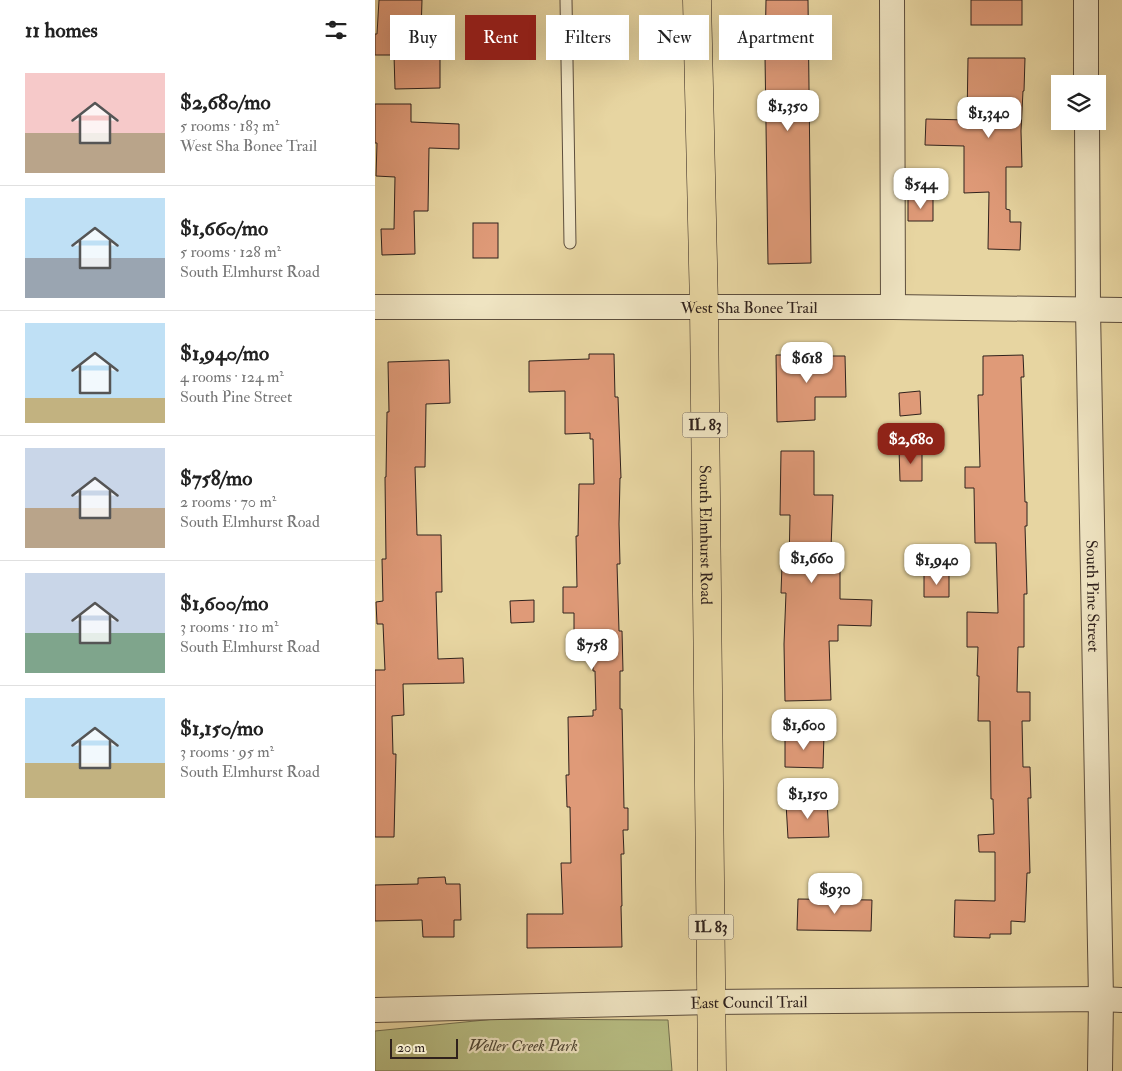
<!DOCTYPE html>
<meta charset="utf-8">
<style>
body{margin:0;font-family:"IM FELL Double Pica",serif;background:#f2f2f2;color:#222;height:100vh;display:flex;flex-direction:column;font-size:19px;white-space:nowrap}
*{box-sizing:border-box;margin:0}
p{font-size:16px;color:#767676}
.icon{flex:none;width:28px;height:28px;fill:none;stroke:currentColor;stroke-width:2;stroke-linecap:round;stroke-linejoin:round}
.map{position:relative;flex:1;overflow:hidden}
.side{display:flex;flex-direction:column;background:#fff;width:375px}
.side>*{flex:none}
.hud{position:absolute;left:15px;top:15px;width:475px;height:45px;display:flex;gap:10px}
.fabs{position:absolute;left:676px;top:75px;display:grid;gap:10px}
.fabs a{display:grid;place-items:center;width:55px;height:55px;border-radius:0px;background:#fff;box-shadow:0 5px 20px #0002;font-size:25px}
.scale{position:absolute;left:15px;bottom:12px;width:68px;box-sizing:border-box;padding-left:5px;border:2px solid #2f211c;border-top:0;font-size:14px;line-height:18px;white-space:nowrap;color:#2f211c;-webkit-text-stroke:4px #efe4c2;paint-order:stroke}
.price{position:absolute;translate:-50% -42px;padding:0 11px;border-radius:10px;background:#fff;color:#222;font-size:16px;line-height:32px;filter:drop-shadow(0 1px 2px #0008)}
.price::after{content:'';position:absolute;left:50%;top:30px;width:15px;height:11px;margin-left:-8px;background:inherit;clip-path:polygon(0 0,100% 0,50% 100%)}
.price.active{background:#8f2418;color:#fff}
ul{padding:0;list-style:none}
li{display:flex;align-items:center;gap:15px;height:125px;padding:0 25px}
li+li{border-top:1px solid #e0e0e0}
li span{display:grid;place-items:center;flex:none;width:140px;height:100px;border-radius:0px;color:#555}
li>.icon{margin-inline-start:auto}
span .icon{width:60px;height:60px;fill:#fffc;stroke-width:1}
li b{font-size:21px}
h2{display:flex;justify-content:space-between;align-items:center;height:60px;padding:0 25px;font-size:21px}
.tag{padding:0 18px;border-radius:0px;background:#fff;box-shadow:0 5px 20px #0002;font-size:18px;line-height:45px}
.tag.active{background:#8f2418;color:#fff}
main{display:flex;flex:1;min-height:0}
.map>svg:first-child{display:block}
.green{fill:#b7bd83;stroke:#736f50}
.building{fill:#df9a78;stroke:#2f211c}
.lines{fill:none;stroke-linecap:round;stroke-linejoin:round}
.lane-casing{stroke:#5d4e3d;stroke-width:13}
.street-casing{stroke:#5d4e3d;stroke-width:26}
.primary-casing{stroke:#2f211c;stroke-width:29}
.lane{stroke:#efe4c2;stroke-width:11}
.street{stroke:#efe4c2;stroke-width:24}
.primary{stroke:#e7d5a1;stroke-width:28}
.labels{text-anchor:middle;stroke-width:4.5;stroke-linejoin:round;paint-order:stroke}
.shield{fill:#efe4c2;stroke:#695c4e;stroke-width:1}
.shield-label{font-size:15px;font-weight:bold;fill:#2f211c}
.street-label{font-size:16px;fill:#2f211c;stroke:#efe4c2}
.park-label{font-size:16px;font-style:italic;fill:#514836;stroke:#efe4c2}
</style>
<main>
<section class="side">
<h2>11 homes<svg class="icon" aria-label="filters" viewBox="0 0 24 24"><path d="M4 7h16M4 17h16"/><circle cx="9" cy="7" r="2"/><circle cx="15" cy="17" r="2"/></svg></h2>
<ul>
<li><span style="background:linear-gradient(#f6c9c9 60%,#b9a48a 0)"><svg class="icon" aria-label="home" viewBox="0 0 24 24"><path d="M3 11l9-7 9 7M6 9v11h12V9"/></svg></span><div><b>$2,680/mo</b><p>5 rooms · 183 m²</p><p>West Sha Bonee Trail</p></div></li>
<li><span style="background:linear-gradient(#bfe0f5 60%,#9aa5b1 0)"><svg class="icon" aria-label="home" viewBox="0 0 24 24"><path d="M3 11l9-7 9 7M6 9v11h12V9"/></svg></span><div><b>$1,660/mo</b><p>5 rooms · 128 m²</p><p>South Elmhurst Road</p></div></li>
<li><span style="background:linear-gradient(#bfe0f5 75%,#c2b280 0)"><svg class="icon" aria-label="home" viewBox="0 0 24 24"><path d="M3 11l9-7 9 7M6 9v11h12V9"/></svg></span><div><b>$1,940/mo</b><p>4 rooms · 124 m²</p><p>South Pine Street</p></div></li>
<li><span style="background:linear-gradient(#c9d6e8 60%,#b9a48a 0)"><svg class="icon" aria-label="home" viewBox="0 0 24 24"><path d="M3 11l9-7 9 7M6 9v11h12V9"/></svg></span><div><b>$758/mo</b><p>2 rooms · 70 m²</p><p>South Elmhurst Road</p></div></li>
<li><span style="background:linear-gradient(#c9d6e8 60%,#7fa58c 0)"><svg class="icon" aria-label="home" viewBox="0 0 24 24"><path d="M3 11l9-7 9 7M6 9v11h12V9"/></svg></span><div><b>$1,600/mo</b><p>3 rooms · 110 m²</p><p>South Elmhurst Road</p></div></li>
<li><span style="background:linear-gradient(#bfe0f5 65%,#c2b280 0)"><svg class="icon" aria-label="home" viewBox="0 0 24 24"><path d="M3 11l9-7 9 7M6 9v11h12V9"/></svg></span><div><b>$1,150/mo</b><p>3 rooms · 95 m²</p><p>South Elmhurst Road</p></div></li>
</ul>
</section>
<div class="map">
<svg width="747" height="1071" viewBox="0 0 747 1071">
<rect width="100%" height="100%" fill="#e7d5a1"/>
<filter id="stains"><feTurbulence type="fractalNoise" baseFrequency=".004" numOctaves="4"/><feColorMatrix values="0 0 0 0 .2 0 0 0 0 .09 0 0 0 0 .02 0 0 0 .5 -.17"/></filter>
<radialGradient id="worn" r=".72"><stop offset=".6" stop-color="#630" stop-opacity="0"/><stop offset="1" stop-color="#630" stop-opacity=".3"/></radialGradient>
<path class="green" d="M120 1019 293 1020 297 1071H0V1031Z"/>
<g class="building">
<path d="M4 0H47L46 33H54V51H65V88L20 89 19 55H0V34H2Z"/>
<path d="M391 0H433L436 263 393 264 390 56Z"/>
<rect x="596" y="0" width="51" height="25"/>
<path d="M593 58H650L649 91H648L646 131 647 167H631V209L635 210V222H646L645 250 613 249 614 192 589 193V146L550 145 551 119 592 120Z"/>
<path d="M0 104H36V122L84 124V149L54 148 53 211H39L40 254 7 255 6 229H19L20 177 1 176 2 143H0Z"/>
<path d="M558 198V221H533V199Z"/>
<rect x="98" y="223" width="25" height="35"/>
<path d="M214 354H239L240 397H243L246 478H245L244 524 245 564H242L244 631H247L248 671H245V709H247L249 808H253V830H248L249 854H246L247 906H246L247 947 152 948V914H188L186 863H196L195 807H192L191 775H194L193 717 218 716V710H221L220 671H218V654H199V613H188V587H202L201 536H203L204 484H219L218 439H215V433L190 434V391L154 392V361L214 359Z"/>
<path d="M401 355H429V356H470L471 397H440V420L402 422Z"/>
<path d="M648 355 649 377H646L650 502H652V526H650L652 594H649V647H643L642 692H655V721H647L648 767H655L656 798H653L655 873H652L650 922 636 921V934H615V938L579 937 580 900 620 901V852H604L603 835 619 834 618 799H616L615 721H603L604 676H602L603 647H592V612L623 613 621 543H600L599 488H590V467H605L603 395H608V356Z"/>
<path d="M74 360 75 403 51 404 50 467H40L42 535H66L67 592H61L63 659 88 658 89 683 28 684 29 715 17 716 18 754H21L19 837H0V670H10L8 624H2L1 602 8 601 7 559H11L10 477H11L12 412H14L13 362Z"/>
<path d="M545 391 546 414 525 416 524 393Z"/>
<path d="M524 449H547V481H525Z"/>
<path d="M406 451H439V495H458L456 548H465V599L497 600 496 626 463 625V641H454L456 700 410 701 409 644 411 593H406L407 565H414L415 515H405Z"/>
<path d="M574 574V597H549V575Z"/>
<path d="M159 600V622L136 623 135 601Z"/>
<path d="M410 734 449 735 448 768 410 767Z"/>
<path d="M452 801 454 837 413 838 411 803Z"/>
<path d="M70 877 71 884H85L86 920H79V937H48L47 920 0 921V885L43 884V878Z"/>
<path d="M423 899 497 900 496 931 422 930Z"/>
</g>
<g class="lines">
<g class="lane-casing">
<path id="lane" d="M191 0 195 243"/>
</g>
<g class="street-casing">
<g id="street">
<path d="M517 0 518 307"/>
<path d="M711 0V84"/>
<path id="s1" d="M712 121 713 310 726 999 725 1071"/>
<path id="s2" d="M0 307H518L747 310"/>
<path id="s3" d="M0 1010 337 1002 726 999 747 1000"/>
</g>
</g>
<g class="primary-casing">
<g id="primary">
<path id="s4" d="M322 0 329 307 337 1071"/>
</g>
</g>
<use href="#lane" class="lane"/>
<use href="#street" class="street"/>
<use href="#primary" class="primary"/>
</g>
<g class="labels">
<g class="shield">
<rect x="307.5" y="412.5" width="45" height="25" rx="4"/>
<rect x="313.5" y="914.5" width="45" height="25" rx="4"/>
</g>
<g class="shield-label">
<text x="330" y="430">IL 83</text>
<text x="336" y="932">IL 83</text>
</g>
<g class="street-label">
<text dy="6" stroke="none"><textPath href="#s2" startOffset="374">West Sha Bonee Trail</textPath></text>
<text dy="6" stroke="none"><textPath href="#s4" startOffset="535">South Elmhurst Road</textPath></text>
<text dy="6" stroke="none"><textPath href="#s1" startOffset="475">South Pine Street</textPath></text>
<text dy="6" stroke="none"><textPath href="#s3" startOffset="374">East Council Trail</textPath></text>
</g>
<g class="park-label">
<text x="148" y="1051">Weller Creek Park</text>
</g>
</g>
<rect width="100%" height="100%" filter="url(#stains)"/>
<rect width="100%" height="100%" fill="url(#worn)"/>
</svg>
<div class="fabs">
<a><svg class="icon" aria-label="layers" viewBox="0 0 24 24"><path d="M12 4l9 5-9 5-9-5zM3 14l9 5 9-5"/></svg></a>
</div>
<div class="scale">20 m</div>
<b class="price" style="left:413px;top:132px">$1,350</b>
<b class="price" style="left:614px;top:139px">$1,340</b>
<b class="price" style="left:546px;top:210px">$544</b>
<b class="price" style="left:432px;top:384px">$618</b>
<b class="price active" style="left:536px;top:465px">$2,680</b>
<b class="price" style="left:437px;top:584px">$1,660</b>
<b class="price" style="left:562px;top:586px">$1,940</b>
<b class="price" style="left:217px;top:671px">$758</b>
<b class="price" style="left:429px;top:751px">$1,600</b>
<b class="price" style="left:433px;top:820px">$1,150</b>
<b class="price" style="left:460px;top:915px">$930</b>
<div class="hud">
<a class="tag">Buy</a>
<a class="tag active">Rent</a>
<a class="tag">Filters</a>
<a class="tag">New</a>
<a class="tag">Apartment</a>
</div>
</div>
</main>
